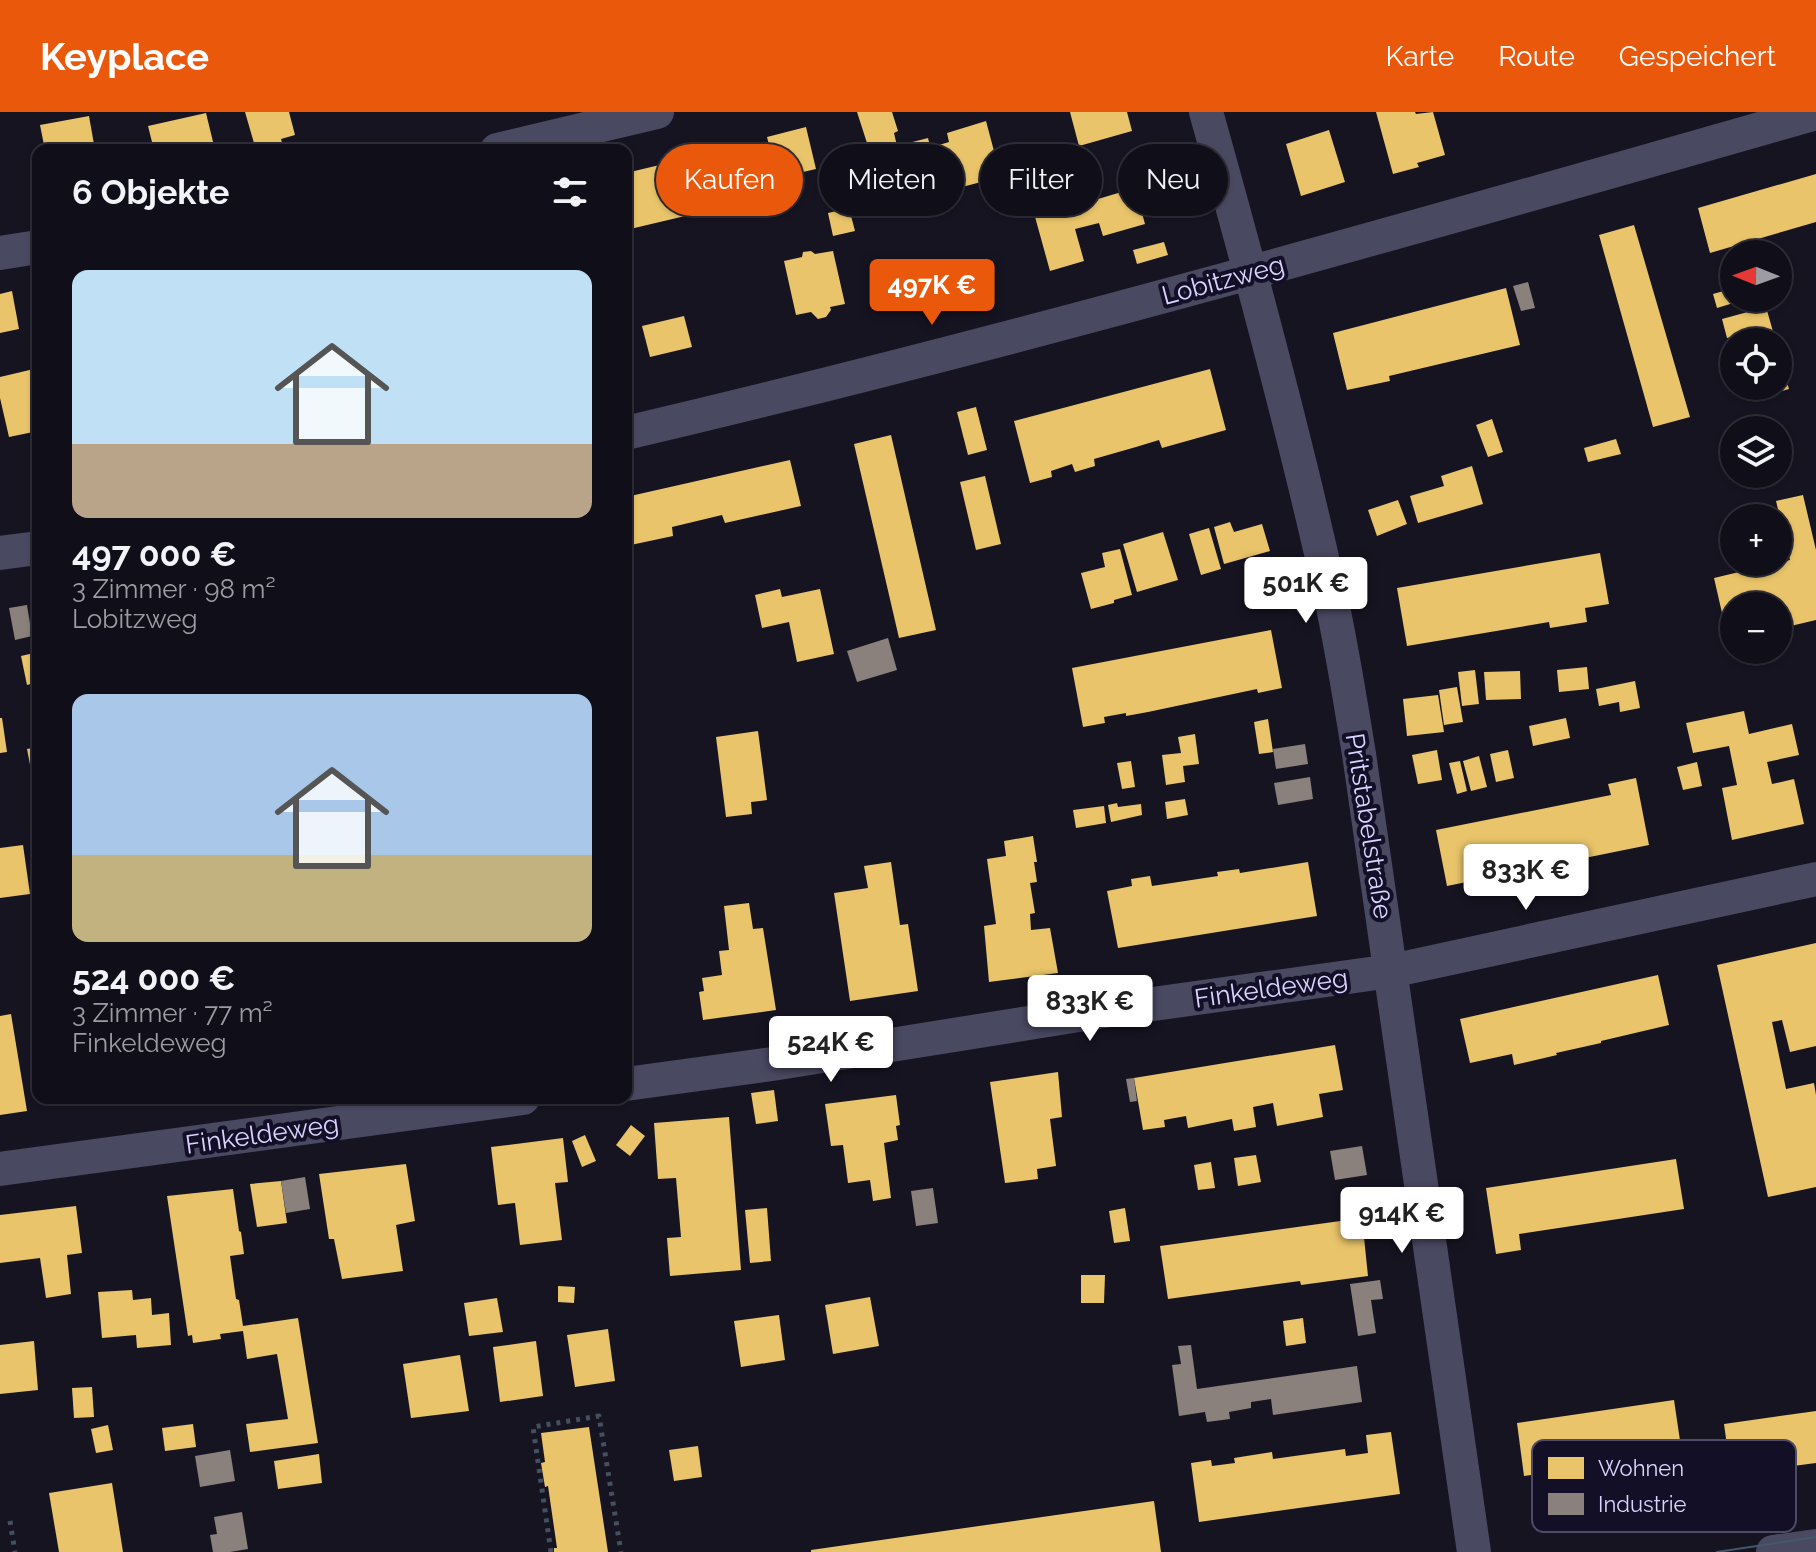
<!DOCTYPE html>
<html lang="de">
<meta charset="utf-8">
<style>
body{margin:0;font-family:Raleway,sans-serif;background:#1e1d26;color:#f1f3f6;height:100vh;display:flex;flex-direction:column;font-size:30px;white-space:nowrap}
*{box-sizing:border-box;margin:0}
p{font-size:26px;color:#9c9ca2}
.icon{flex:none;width:44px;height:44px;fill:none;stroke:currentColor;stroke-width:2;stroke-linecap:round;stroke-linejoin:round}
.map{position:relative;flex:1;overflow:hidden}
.sheet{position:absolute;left:32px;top:32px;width:600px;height:960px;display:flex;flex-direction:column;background:#100f19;border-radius:16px;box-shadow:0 2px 6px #0004,0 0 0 2px #302f38}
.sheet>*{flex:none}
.banner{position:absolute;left:656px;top:32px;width:760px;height:72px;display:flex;gap:16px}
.needle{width:52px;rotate:271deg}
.controls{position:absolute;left:1720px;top:128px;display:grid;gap:16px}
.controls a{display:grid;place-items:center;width:72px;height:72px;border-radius:50%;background:#100f19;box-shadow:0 2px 6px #0004,0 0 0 2px #302f38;font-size:40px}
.price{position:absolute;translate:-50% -68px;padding:0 18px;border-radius:8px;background:#fff;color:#222;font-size:26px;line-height:52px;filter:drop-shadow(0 2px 4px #0008)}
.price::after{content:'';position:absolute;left:50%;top:48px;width:24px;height:18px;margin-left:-12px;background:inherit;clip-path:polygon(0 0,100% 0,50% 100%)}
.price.active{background:#ea580c;color:#fff}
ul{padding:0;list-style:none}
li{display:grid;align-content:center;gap:16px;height:424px;padding:0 40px}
li span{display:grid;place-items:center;height:248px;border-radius:16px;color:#555}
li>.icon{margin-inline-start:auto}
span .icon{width:144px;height:144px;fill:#fffc;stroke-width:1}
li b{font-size:34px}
h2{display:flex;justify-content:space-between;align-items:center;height:96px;padding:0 40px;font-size:34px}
.pill{padding:0 28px;border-radius:36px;background:#100f19;box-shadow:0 2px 6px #0004,0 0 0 2px #302f38;font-size:28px;line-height:72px}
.pill.active{background:#ea580c;color:#fff}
header{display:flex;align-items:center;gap:48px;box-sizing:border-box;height:112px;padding:0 40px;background:#ea580c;color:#fff}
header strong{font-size:38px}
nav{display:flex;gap:44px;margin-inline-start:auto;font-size:28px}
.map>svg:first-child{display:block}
.homes{fill:#e9c46a}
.industry{fill:#8a817c}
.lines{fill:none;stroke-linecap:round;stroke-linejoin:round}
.path{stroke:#44505f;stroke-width:5;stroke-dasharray:4 6;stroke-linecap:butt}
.minor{stroke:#4a4962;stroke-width:34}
.tram{stroke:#43596b;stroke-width:2}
.labels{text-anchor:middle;stroke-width:8;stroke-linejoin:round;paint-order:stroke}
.street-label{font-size:26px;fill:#d9d4ff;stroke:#130f26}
.key{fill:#130f26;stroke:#4e4a67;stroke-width:2}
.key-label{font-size:22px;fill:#d9d4ff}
</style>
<header>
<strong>Keyplace</strong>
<nav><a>Karte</a><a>Route</a><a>Gespeichert</a></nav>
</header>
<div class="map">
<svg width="1816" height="1440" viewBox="0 0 1816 1440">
<rect width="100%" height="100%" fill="#161421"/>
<g class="homes">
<path d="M245 0H289L295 23 281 27 284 38H256Z"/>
<path d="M857 0H892L898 19 894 21 897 34 928 26 932 42 876 59Z"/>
<path d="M1070 0H1127L1132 19 1079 34Z"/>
<path d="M1376 0H1415L1416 2 1433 0 1445 43 1417 51 1419 55 1393 62Z"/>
<path d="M206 1 215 38H154L148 14Z"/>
<path d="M89 4 95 38H45L40 13Z"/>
<path d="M986 9 998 54 982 58 985 69 962 75 955 51 945 53 939 33 949 30 947 21Z"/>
<path d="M806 15 816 57 777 66 767 25Z"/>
<path d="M1329 18 1345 70 1301 84 1286 32Z"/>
<path d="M727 37 740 91 626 118V61Z"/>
<path d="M1816 62V110L1710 141 1698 96Z"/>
<path d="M1096 76 1098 87 1135 76 1145 112 1103 124 1099 111 1075 117 1084 149 1050 159 1032 94Z"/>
<path d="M849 96 855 119 833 124 828 101Z"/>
<path d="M1634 113 1690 305 1653 315 1599 123Z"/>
<path d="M1164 130 1168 143 1137 152 1133 138Z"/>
<path d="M811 139 815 142 833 139 845 192 830 195 831 198 826 205 818 207 811 200 796 203 784 149 802 145 803 140Z"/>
<path d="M1506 176 1520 233 1389 264 1390 269 1347 278 1333 221Z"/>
<path d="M1734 176V186H1739L1740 189 1717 196 1713 182Z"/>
<path d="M12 179 19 217 0 221V182Z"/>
<path d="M1766 195 1776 230H1736L1735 224 1727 226 1722 207Z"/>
<path d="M684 204 692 235 650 245 642 214Z"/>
<path d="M1734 240V255L1730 256 1726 243Z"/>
<path d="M1778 240 1789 277 1753 288 1749 274H1778Z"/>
<path d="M38 256V319L9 325 0 286V265Z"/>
<path d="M1210 257 1226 318 1162 336 1159 328 1136 335 1094 347 1095 354 1075 360 1072 352 1051 359 1052 365 1030 371 1014 309Z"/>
<path d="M976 295 987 338 968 343 957 300Z"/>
<path d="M1492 307 1503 340 1488 345 1476 313Z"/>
<path d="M891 323 936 518 899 526 854 332Z"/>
<path d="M1616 327 1621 342 1588 350 1584 336Z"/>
<path d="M790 348 801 394 725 411 722 403 672 415 673 424 626 434V385Z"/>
<path d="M1472 354 1483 392 1418 411 1410 384 1444 374 1441 364Z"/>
<path d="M985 364 1001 432 976 438 960 370Z"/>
<path d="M1803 383 1816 438V508L1778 517V494L1760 493 1734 494V498L1722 501 1714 466 1790 448 1776 389Z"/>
<path d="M1398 388 1407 412 1377 424 1368 398Z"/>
<path d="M1230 410 1234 420 1262 412 1270 439 1224 452 1214 415Z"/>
<path d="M1209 416 1221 457 1201 463 1189 422Z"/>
<path d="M1163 420 1178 468 1137 480 1123 432Z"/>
<path d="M1120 437 1132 483 1114 488V491L1091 497 1081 461 1105 455 1102 441Z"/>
<path d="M1600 441 1609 492 1585 496 1587 510 1550 516 1549 510 1407 534 1397 476Z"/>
<path d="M780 477 782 485 820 477 834 542 797 550 789 510 762 516 755 483Z"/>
<path d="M1271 518 1282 576 1258 581 1257 577 1148 600 1126 604V601L1104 605 1105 611 1083 615 1072 556Z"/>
<path d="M38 540V570L27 573 21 544Z"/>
<path d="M1587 555 1589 577 1559 580 1557 558Z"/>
<path d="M1475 558 1479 592 1462 594 1458 560Z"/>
<path d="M1520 559 1521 587 1486 588 1484 560Z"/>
<path d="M1635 569 1640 596 1620 600 1619 590 1599 594 1596 577Z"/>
<path d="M1457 575 1463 610 1444 613 1439 578Z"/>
<path d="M1438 583 1444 620 1407 624 1403 587Z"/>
<path d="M1744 599 1749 622 1792 612 1799 643 1767 650 1772 672 1794 667 1804 712 1732 728 1722 676 1737 673 1729 634 1693 641 1686 611Z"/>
<path d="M0 606H2L7 640 0 641Z"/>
<path d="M1566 606 1570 626 1533 634 1529 614Z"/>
<path d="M1268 607 1273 640 1259 642 1254 610Z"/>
<path d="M758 619 767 688 751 690 752 702 726 705 716 625Z"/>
<path d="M1195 622 1199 652 1183 654 1185 670 1166 673 1162 643 1181 641 1178 625Z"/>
<path d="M38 635V667L33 668 27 637Z"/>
<path d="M1437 638 1442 668 1418 672 1412 643Z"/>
<path d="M1508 638 1514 666 1496 670 1490 642Z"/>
<path d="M1479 644 1487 675 1471 679 1463 649Z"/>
<path d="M1131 649 1135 675 1122 677 1117 651Z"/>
<path d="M1460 649 1467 679 1457 682 1449 651Z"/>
<path d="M1697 650 1702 674 1683 678 1677 655Z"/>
<path d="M1636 666 1649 733 1447 774 1436 718 1611 683 1608 672Z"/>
<path d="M1185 687 1188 703 1167 707 1165 690Z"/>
<path d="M1117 691 1118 695 1141 692 1142 703 1111 710 1108 693Z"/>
<path d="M1104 694 1106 711 1076 716 1073 698Z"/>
<path d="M1033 724 1037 750H1034L1037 770 1030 771 1035 801 1030 802 1031 818 1050 816 1058 861 989 870 984 814 996 812 987 747 1006 744 1004 729Z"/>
<path d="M23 733 30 782 0 786V736Z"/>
<path d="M891 750 900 813 908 812 918 879 850 889 834 781 868 776 864 754Z"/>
<path d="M1308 750 1317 804 1118 836 1107 779 1132 774 1131 767 1150 764 1152 774 1218 764 1217 760 1239 757 1240 761Z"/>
<path d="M749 791 753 817 763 816 776 898 703 908 699 880 704 879 702 866 722 863 719 839 729 838 724 794Z"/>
<path d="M1816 831V934L1790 940 1782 908 1772 910 1786 977 1814 971 1816 983V1075L1768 1085 1717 853Z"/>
<path d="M1658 863 1669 913 1601 929V931L1556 941 1557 943 1514 953 1512 942 1470 951 1460 907Z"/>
<path d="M11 902 27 999 0 1003V904Z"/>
<path d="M1335 933 1343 978 1319 982 1323 1005 1277 1014 1273 991 1253 995 1256 1015 1234 1019 1232 1007 1188 1016 1186 1004 1164 1008 1165 1015 1143 1018 1134 966Z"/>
<path d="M1058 960 1062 1005 1050 1007 1056 1054 1037 1057 1038 1067 1005 1071 990 970Z"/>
<path d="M774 978 778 1009 756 1012 751 981Z"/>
<path d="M896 983 900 1013 896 1014 898 1028 884 1031 891 1086 873 1089 870 1068 848 1071 843 1033 831 1034 825 992Z"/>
<path d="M114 986H135V988L114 991Z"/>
<path d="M729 1005 741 1158 670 1164 667 1126 681 1125 676 1066 658 1067 654 1011Z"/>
<path d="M631 1013 645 1024 630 1044 616 1033Z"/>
<path d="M585 1023 596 1049 582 1055 572 1029Z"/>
<path d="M563 1026 568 1070 555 1071 562 1128 520 1133 515 1091 498 1093 491 1035Z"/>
<path d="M1256 1043 1261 1070 1238 1074 1234 1046Z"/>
<path d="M1676 1047 1684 1097 1519 1122 1521 1138 1496 1142 1486 1076Z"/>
<path d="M1211 1050 1215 1076 1198 1078 1194 1053Z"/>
<path d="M406 1052 415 1109 396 1113 403 1159 342 1167 334 1127H329L319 1062Z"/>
<path d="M281 1069 287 1111 257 1115 250 1072Z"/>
<path d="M233 1077 239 1119 241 1120 244 1142 230 1144 236 1187 239 1188 243 1214 298 1206 318 1331 250 1340 246 1312 288 1307 277 1242 247 1247 243 1219 220 1222 221 1227 193 1231 192 1223 188 1224 167 1084Z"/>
<path d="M76 1094 82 1141 67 1143 71 1182 46 1186 40 1146 0 1151V1103Z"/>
<path d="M767 1096 771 1149 750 1151 745 1098Z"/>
<path d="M1125 1096 1130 1129 1114 1131 1109 1099Z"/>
<path d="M1362 1106 1368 1164 1301 1173 1300 1169 1168 1187 1160 1134Z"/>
<path d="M1081 1163H1105L1104 1191H1081Z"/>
<path d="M558 1174 575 1175 574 1191 558 1190Z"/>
<path d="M132 1178 133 1188 151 1186 152 1203 169 1201 171 1233 137 1236 136 1223 102 1226 98 1180Z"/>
<path d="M870 1185 879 1234 833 1242 825 1193Z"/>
<path d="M497 1186 503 1220 469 1224 464 1191Z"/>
<path d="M779 1203 785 1248 741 1255 734 1209Z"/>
<path d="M1303 1206 1306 1231 1286 1234 1283 1209Z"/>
<path d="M608 1217 615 1269 575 1275 567 1223Z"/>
<path d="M34 1229 38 1278 0 1282V1233Z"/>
<path d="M536 1229 543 1284 500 1290 493 1235Z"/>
<path d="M460 1243 469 1299 411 1306 403 1252Z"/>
<path d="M92 1275 94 1305 74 1306 72 1276Z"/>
<path d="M1674 1288 1682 1342 1524 1364 1517 1311Z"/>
<path d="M1816 1299V1351L1731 1362 1724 1312Z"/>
<path d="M193 1312 196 1335 165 1339 162 1316Z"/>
<path d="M108 1313 113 1338 96 1341 91 1317Z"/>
<path d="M589 1315 608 1440H554V1436H557L548 1374 545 1375 541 1351 545 1350 541 1321Z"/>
<path d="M1391 1320 1400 1382 1199 1410 1191 1351 1211 1348 1212 1354 1235 1351 1234 1346 1272 1340 1273 1347 1345 1337 1346 1344 1368 1341 1366 1323Z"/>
<path d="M698 1334 702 1365 674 1369 669 1338Z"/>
<path d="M319 1342 322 1371 278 1377 274 1349Z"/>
<path d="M112 1371 123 1440H59L49 1381Z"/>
<path d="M1154 1389 1161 1440H811V1438Z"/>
</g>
<g class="industry">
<path d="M1528 170 1535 196 1521 199 1513 174Z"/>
<path d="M27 493 32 524 15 528 9 496Z"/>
<path d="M888 526 897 558 857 570 847 539Z"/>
<path d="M1305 632 1308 652 1276 657 1273 637Z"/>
<path d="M1310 665 1313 687 1278 693 1274 671Z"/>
<path d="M1134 966 1137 989 1130 990 1126 967Z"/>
<path d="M1362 1034 1367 1063 1335 1068 1330 1039Z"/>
<path d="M305 1065 310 1097 286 1101 281 1069Z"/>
<path d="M933 1076 938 1111 916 1114 911 1079Z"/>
<path d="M1380 1168 1383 1187 1371 1188 1376 1221 1358 1224 1350 1172Z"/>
<path d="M1191 1233 1197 1277 1357 1254 1362 1290 1273 1303 1271 1287 1251 1290V1296L1229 1300 1230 1307 1207 1310 1205 1300 1179 1304 1172 1253 1181 1252 1178 1234Z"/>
<path d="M230 1338 235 1369 200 1375 195 1344Z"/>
<path d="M242 1400 248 1437 230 1440H213L210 1423 217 1422 214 1405Z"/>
</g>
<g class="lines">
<g class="path">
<path d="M10 1409 15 1440"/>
<path d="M551 1440 533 1315 599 1304 621 1440"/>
</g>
<g class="minor">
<path d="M1206 0C1249 153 1291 308 1326 463 1340 522 1349 582 1359 642L1474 1440"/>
<path d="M497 38 657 0"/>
<path d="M0 141 38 135"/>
<path d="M626 321C1026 227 1421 114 1816 1"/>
<path d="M0 441 38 436"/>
<path d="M626 972 772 952 1110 898 1391 859 1816 767"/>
<path d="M0 1057 523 986"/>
<path d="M1773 1440 1816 1434"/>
</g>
<path class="tram" d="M1717 1440 1816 1425"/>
</g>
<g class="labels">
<g class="street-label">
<text transform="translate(1223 168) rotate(-15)" y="9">Lobitzweg</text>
<text transform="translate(1369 714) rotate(81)" y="9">Pritstabelstraße</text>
<text transform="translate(1271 876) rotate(-8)" y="9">Finkeldeweg</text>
<text transform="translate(262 1022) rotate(-8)" y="9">Finkeldeweg</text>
</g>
</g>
<rect x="1532" y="1328" width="264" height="92" rx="12" class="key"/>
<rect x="1548" y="1345" width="36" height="22" fill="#e9c46a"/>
<rect x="1548" y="1381" width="36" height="22" fill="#8a817c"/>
<g class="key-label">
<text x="1598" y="1364">Wohnen</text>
<text x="1598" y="1400">Industrie</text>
</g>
</svg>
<div class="controls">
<a><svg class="needle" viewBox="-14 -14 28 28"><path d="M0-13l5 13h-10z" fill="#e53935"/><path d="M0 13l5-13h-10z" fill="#9c9ca2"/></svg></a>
<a><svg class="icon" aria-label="locate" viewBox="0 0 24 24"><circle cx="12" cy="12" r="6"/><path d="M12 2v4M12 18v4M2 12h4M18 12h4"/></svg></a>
<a><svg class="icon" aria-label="layers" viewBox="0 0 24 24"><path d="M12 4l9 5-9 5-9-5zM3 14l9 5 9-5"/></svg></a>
<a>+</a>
<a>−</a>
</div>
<b class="price active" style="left:932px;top:215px">497K €</b>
<b class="price" style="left:1306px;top:513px">501K €</b>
<b class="price" style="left:1526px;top:800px">833K €</b>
<b class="price" style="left:1090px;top:931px">833K €</b>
<b class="price" style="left:831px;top:972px">524K €</b>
<b class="price" style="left:1402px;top:1143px">914K €</b>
<div class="banner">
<a class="pill active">Kaufen</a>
<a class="pill">Mieten</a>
<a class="pill">Filter</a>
<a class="pill">Neu</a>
</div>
<section class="sheet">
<h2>6 Objekte<svg class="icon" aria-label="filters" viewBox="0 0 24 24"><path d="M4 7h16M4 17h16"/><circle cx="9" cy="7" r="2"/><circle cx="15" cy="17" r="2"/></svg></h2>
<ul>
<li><span style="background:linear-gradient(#bfe0f5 70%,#b9a48a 0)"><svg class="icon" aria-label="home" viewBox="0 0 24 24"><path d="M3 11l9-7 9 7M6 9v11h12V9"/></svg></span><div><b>497 000 €</b><p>3 Zimmer · 98 m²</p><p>Lobitzweg</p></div></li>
<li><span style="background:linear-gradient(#a9c7e8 65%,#c2b280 0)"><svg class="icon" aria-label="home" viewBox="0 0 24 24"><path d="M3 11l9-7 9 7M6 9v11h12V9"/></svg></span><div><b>524 000 €</b><p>3 Zimmer · 77 m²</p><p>Finkeldeweg</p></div></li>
</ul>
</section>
</div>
